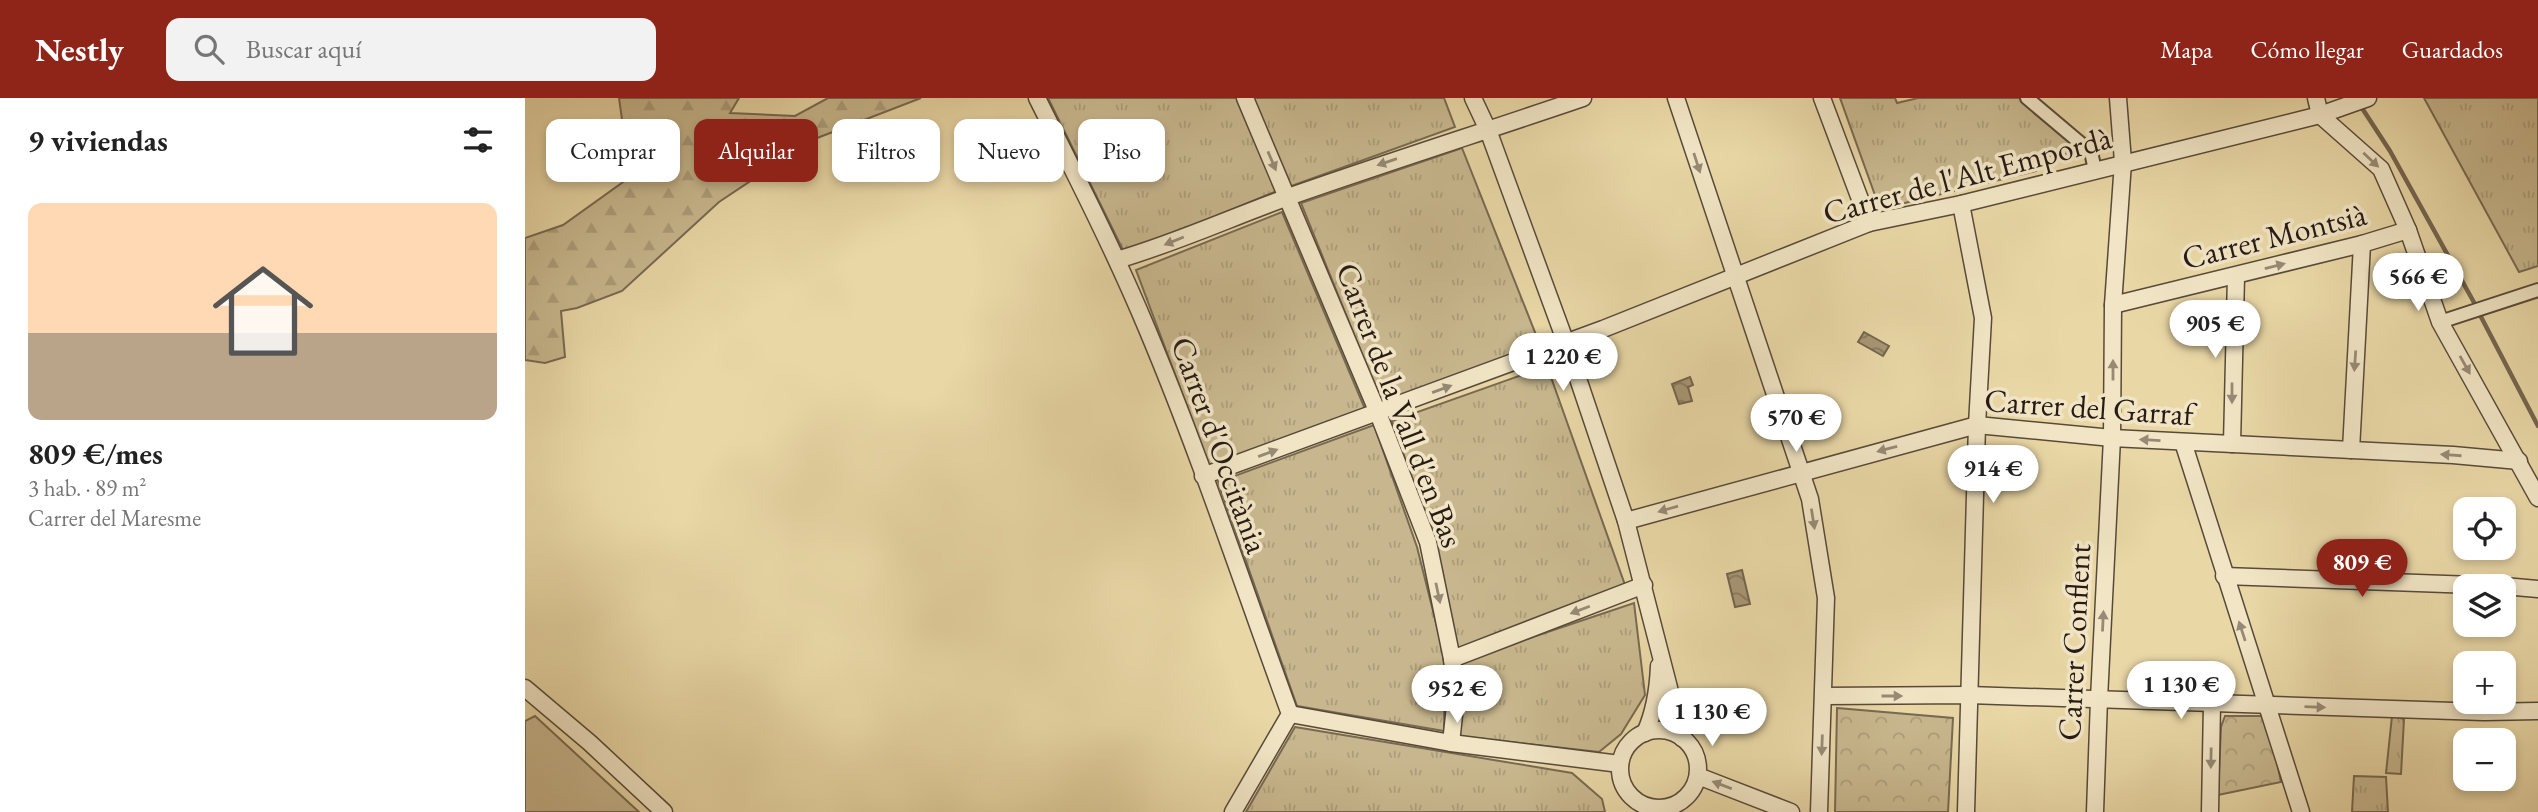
<!DOCTYPE html>
<html lang="es">
<meta charset="utf-8">
<style>
body{margin:0;font-family:"EB Garamond",serif;background:#f2f2f2;color:#222;height:100vh;display:flex;flex-direction:column;font-size:26px;white-space:nowrap}
*{box-sizing:border-box;margin:0}
p{font-size:23px;color:#767676}
.icon{flex:none;width:38px;height:38px;fill:none;stroke:currentColor;stroke-width:2;stroke-linecap:round;stroke-linejoin:round}
.map{position:relative;flex:1;overflow:hidden}
.details{display:flex;flex-direction:column;background:#fff;width:525px}
.details>*{flex:none}
.top-card{position:absolute;left:21px;top:21px;width:665px;height:63px;display:flex;gap:14px}
.tools{position:absolute;left:1928px;top:399px;display:grid;gap:14px}
.tools a{display:grid;place-items:center;width:63px;height:63px;border-radius:14px;background:#fff;box-shadow:0 4px 10px #0003;font-size:35px}
.price{position:absolute;translate:-50% -60px;padding:0 16px;border-radius:24px;background:#fff;color:#222;font-size:23px;line-height:46px;filter:drop-shadow(0 2px 4px #0008)}
.price::after{content:'';position:absolute;left:50%;top:42px;width:21px;height:16px;margin-left:-10px;background:inherit;clip-path:polygon(0 0,100% 0,50% 100%)}
.price.selected{background:#8f2418;color:#fff}
ul{padding:0;list-style:none}
li{display:grid;align-content:center;gap:14px;height:371px;padding:0 28px}
li+li{border-top:2px solid #e0e0e0}
li span{display:grid;place-items:center;height:217px;border-radius:14px;color:#555}
li>.icon{margin-inline-start:auto}
span .icon{width:126px;height:126px;fill:#fffc;stroke-width:1}
li b{font-size:30px}
h2{display:flex;justify-content:space-between;align-items:center;height:84px;padding:0 28px;font-size:30px}
.chip{padding:0 24px;border-radius:14px;background:#fff;box-shadow:0 4px 10px #0003;font-size:24px;line-height:63px}
.chip.selected{background:#8f2418;color:#fff}
header{display:flex;align-items:center;gap:42px;box-sizing:border-box;height:98px;padding:0 35px;background:#8f2418;color:#fff}
header strong{font-size:33px}
nav{display:flex;gap:38px;margin-inline-start:auto;font-size:24px}
.search{width:490px;height:63px;background:#f2f2f2;display:flex;align-items:center;gap:18px;box-sizing:border-box;padding:0 24px;border-radius:14px;color:#767676;font-size:26px}
main{display:flex;flex:1;min-height:0}
.map>svg:first-child{display:block}
.grass{fill:url(#grass-tufts);stroke:#786952;stroke-width:2}
.forest{fill:url(#forest-firs);stroke:#786952;stroke-width:2}
.park{fill:url(#park-crowns);stroke:#786952;stroke-width:2}
.garden{fill:#c8b78e;stroke:#786952;stroke-width:2}
.water{fill:url(#water-waves);stroke:#74654f;stroke-width:2}
.lines{fill:none;stroke-linecap:round;stroke-linejoin:round}
.stream{stroke:#74654f;stroke-width:4.5}
.pedestrian-casing{stroke:#584a3a;stroke-width:16}
.minor-casing{stroke:#584a3a;stroke-width:19}
.pedestrian{stroke:#f1e5c5;stroke-width:12}
.minor{stroke:#f1e5c5;stroke-width:16}
.oneway{fill:#968a76}
.labels{text-anchor:middle;stroke-width:7;stroke-linejoin:round;paint-order:stroke}
.street-label{font-size:32px;fill:#271b16;stroke:#f1e5c5}
</style>
<header>
<strong>Nestly</strong>
<div class="search"><svg class="icon" aria-label="search" viewBox="0 0 24 24"><circle cx="10" cy="10" r="6"/><path d="M15 15l6 6"/></svg>Buscar aquí</div>
<nav><a>Mapa</a><a>Cómo llegar</a><a>Guardados</a></nav>
</header>
<main>
<section class="details">
<h2>9 viviendas<svg class="icon" aria-label="filters" viewBox="0 0 24 24"><path d="M4 7h16M4 17h16"/><circle cx="9" cy="7" r="2"/><circle cx="15" cy="17" r="2"/></svg></h2>
<ul>
<li><span style="background:linear-gradient(#ffd9b3 60%,#b9a48a 0)"><svg class="icon" aria-label="home" viewBox="0 0 24 24"><path d="M3 11l9-7 9 7M6 9v11h12V9"/></svg></span><div><b>809 €/mes</b><p>3 hab. · 89 m²</p><p>Carrer del Maresme</p></div></li>
</ul>
</section>
<div class="map">
<svg width="2013" height="714" viewBox="0 0 2013 714">
<defs>
<pattern id="grass-tufts" width="24" height="20" patternUnits="userSpaceOnUse" patternTransform="scale(1.75)"><rect width="24" height="20" fill="#c8b78e"/><path d="M3 7l-1-3M5 7V3M7 7l1-3M15 17l-1-3M17 17v-4M19 17l1-3" fill="none" stroke="#ac9d7a"/></pattern>
<pattern id="forest-firs" width="22" height="20" patternUnits="userSpaceOnUse" patternTransform="scale(1.75)"><rect width="22" height="20" fill="#c8b78e"/><path d="M5 1l3.5 6h-7zM16 11l3.5 6h-7z" fill="#ac9d7a"/></pattern>
<pattern id="park-crowns" width="20" height="18" patternUnits="userSpaceOnUse" patternTransform="scale(1.75)"><rect width="20" height="18" fill="#c8b78e"/><path d="M2 6a3 3 0 1 1 6 0M12 15a3 3 0 1 1 6 0" fill="none" stroke="#ac9d7a"/></pattern>
<pattern id="water-waves" width="16" height="10" patternUnits="userSpaceOnUse" patternTransform="scale(1.75)"><rect width="16" height="10" fill="#a79775"/><path d="M0 5q4-4 8 0t8 0" fill="none" stroke="#887a5f"/></pattern>
</defs>
<rect width="100%" height="100%" fill="#e9d7a6"/>
<filter id="stains"><feTurbulence type="fractalNoise" baseFrequency=".00286" numOctaves="4"/><feColorMatrix values="0 0 0 0 .2 0 0 0 0 .09 0 0 0 0 .02 0 0 0 .5 -.17"/></filter>
<radialGradient id="worn" r=".72"><stop offset=".6" stop-color="#630" stop-opacity="0"/><stop offset="1" stop-color="#630" stop-opacity=".3"/></radialGradient>
<g class="grass">
<path d="M523 0H919L930 29 747 95 600 156Z"/>
<path d="M1315 0H1370L1372 5 1393 0H1494L1557 54 1508 60 1511 73 1355 111Z"/>
<path d="M1899 0H2013V168L1994 174Z"/>
<path d="M937 50 1015 247 857 306 776 105Z"/>
<path d="M757 114 840 311 684 367 611 172Z"/>
<path d="M1022 268 1100 487 932 552 906 436 867 323Z"/>
<path d="M849 327 892 449 920 561 919 633 772 608 693 384Z"/>
<path d="M1109 505 1120 597 1096 636 1074 654 934 638 933 564Z"/>
<path d="M1867 618 1879 621 1876 676 1861 675Z"/>
<path d="M770 629 1047 675 1077 701 1080 714H721Z"/>
<path d="M1829 678 1861 679 1863 714H1827Z"/>
</g>
<path class="forest" d="M94 0H214L205 15 270 18 303 0H396L287 42 194 104 97 193 52 210 36 213 40 259 20 265 0 262V140L38 127 105 79Z"/>
<g class="park">
<path d="M1312 610 1428 620 1423 714H1310Z"/>
<path d="M1700 618H1736L1745 630 1756 684 1693 697 1696 629Z"/>
</g>
<path class="garden" d="M10 618 114 714H0V623Z"/>
<g class="water">
<path d="M1339 234 1364 248 1358 258 1333 244Z"/>
<path d="M1165 279 1168 287 1163 289 1167 303 1154 306 1147 286Z"/>
<path d="M1217 472 1225 506 1210 509 1202 476Z"/>
</g>
<g class="lines">
<g class="stream">
<path d="M1835 7 1865 53 1951 208"/>
<path d="M1954 215 2013 328"/>
</g>
<g class="pedestrian-casing">
<g id="pedestrian">
<path d="M1502 0 1566 54 1570 72"/>
<path d="M1915 224 2013 192"/>
</g>
</g>
<g class="minor-casing">
<g id="minor">
<path d="M512 0C550 76 589 152 622 231 675 357 718 488 765 616L708 714"/>
<path d="M720 0 853 315 903 444 927 561 931 599 926 645"/>
<path d="M948 0 963 32 1041 245 1101 423 1157 640"/>
<path d="M1151 0 1285 401 1301 500 1294 714"/>
<path d="M1297 0 1344 125"/>
<path d="M1791 0 1795 17 1856 71 1883 132 1915 224 2013 400"/>
<path d="M1436 106 1458 220 1452 327 1441 714"/>
<path d="M592 162C651 145 707 119 766 98 863 64 961 33 1058 0"/>
<path d="M1588 207 1837 146 1883 132"/>
<path d="M1658 344 1776 714"/>
<path d="M1707 346 1711 178"/>
<path d="M1826 352 1837 146"/>
<path d="M678 378 1078 231 1344 125 1436 106 1795 17 1843 0"/>
<path d="M1101 423 1452 327 1587 340 1928 357 1994 363"/>
<path d="M1699 478 1976 488"/>
<path d="M1979 488 2013 491"/>
<path d="M927 561 1119 487"/>
<path d="M0 590 65 645 139 714"/>
<path d="M1299 598 1444 597 1959 614 2013 613"/>
<path d="M765 616 926 645 1095 666"/>
<circle cx="1134" cy="671" r="39"/>
<path d="M1120 635C1130 613 1133 592 1134 568"/>
<path d="M1173 678 1266 714"/>
<path d="M1570 714 1574 601 1587 340 1588 207 1598 64 1593 0"/>
<path d="M1685 714 1687 606"/>
</g>
</g>
<use href="#pedestrian" class="pedestrian"/>
<use href="#minor" class="minor"/>
</g>
<defs><path id="oneway-solid" d="M-6-.8H1V-3.2L6.5 0L1 3.2V.8H-6Z" transform="scale(1.75)"/></defs>
<g class="oneway">
<use href="#oneway-solid" transform="translate(1846 62) rotate(43)"/>
<use href="#oneway-solid" transform="translate(747 63) rotate(67)"/>
<use href="#oneway-solid" transform="translate(862 64) rotate(161)"/>
<use href="#oneway-solid" transform="translate(1172 65) rotate(72)"/>
<use href="#oneway-solid" transform="translate(649 143) rotate(158)"/>
<use href="#oneway-solid" transform="translate(1750 168) rotate(-14)"/>
<use href="#oneway-solid" transform="translate(1830 263) rotate(94)"/>
<use href="#oneway-solid" transform="translate(1940 267) rotate(61)"/>
<use href="#oneway-solid" transform="translate(1588 272) rotate(-90)"/>
<use href="#oneway-solid" transform="translate(917 291) rotate(-20)"/>
<use href="#oneway-solid" transform="translate(1707 295) rotate(90)"/>
<use href="#oneway-solid" transform="translate(1625 342) rotate(-177)"/>
<use href="#oneway-solid" transform="translate(1362 351) rotate(165)"/>
<use href="#oneway-solid" transform="translate(743 355) rotate(-20)"/>
<use href="#oneway-solid" transform="translate(1926 357) rotate(-176)"/>
<use href="#oneway-solid" transform="translate(1143 411) rotate(164)"/>
<use href="#oneway-solid" transform="translate(1288 421) rotate(81)"/>
<use href="#oneway-solid" transform="translate(913 495) rotate(78)"/>
<use href="#oneway-solid" transform="translate(1055 512) rotate(159)"/>
<use href="#oneway-solid" transform="translate(1578 523) rotate(-87)"/>
<use href="#oneway-solid" transform="translate(1717 533) rotate(-108)"/>
<use href="#oneway-solid" transform="translate(1367 598)"/>
<use href="#oneway-solid" transform="translate(1790 609) rotate(2)"/>
<use href="#oneway-solid" transform="translate(1297 647) rotate(92)"/>
<use href="#oneway-solid" transform="translate(1686 660) rotate(91)"/>
<use href="#oneway-solid" transform="translate(1197 687) rotate(-159)"/>
</g>
<g class="labels">
<g class="street-label">
<text transform="translate(1442 77) rotate(-15)" y="11">Carrer de l'Alt Empordà</text>
<text transform="translate(1749 138) rotate(-14)" y="11">Carrer Montsià</text>
<text transform="translate(875 307) rotate(69)" y="11">Carrer de la Vall d'en Bas</text>
<text transform="translate(1564 309) rotate(4)" y="11">Carrer del Garraf</text>
<text transform="translate(695 347) rotate(70)" y="11">Carrer d'Occitània</text>
<text transform="translate(1549 544) rotate(-87)" y="11">Carrer Conflent</text>
</g>
</g>
<rect width="100%" height="100%" filter="url(#stains)"/>
<rect width="100%" height="100%" fill="url(#worn)"/>
</svg>
<div class="tools">
<a><svg class="icon" aria-label="locate" viewBox="0 0 24 24"><circle cx="12" cy="12" r="6"/><path d="M12 2v4M12 18v4M2 12h4M18 12h4"/></svg></a>
<a><svg class="icon" aria-label="layers" viewBox="0 0 24 24"><path d="M12 4l9 5-9 5-9-5zM3 14l9 5 9-5"/></svg></a>
<a>+</a>
<a>−</a>
</div>
<b class="price" style="left:1893px;top:215px">566 €</b>
<b class="price" style="left:1690px;top:262px">905 €</b>
<b class="price" style="left:1038px;top:295px">1 220 €</b>
<b class="price" style="left:1271px;top:356px">570 €</b>
<b class="price" style="left:1468px;top:407px">914 €</b>
<b class="price selected" style="left:1837px;top:501px">809 €</b>
<b class="price" style="left:1656px;top:623px">1 130 €</b>
<b class="price" style="left:932px;top:627px">952 €</b>
<b class="price" style="left:1187px;top:650px">1 130 €</b>
<div class="top-card">
<a class="chip">Comprar</a>
<a class="chip selected">Alquilar</a>
<a class="chip">Filtros</a>
<a class="chip">Nuevo</a>
<a class="chip">Piso</a>
</div>
</div>
</main>
